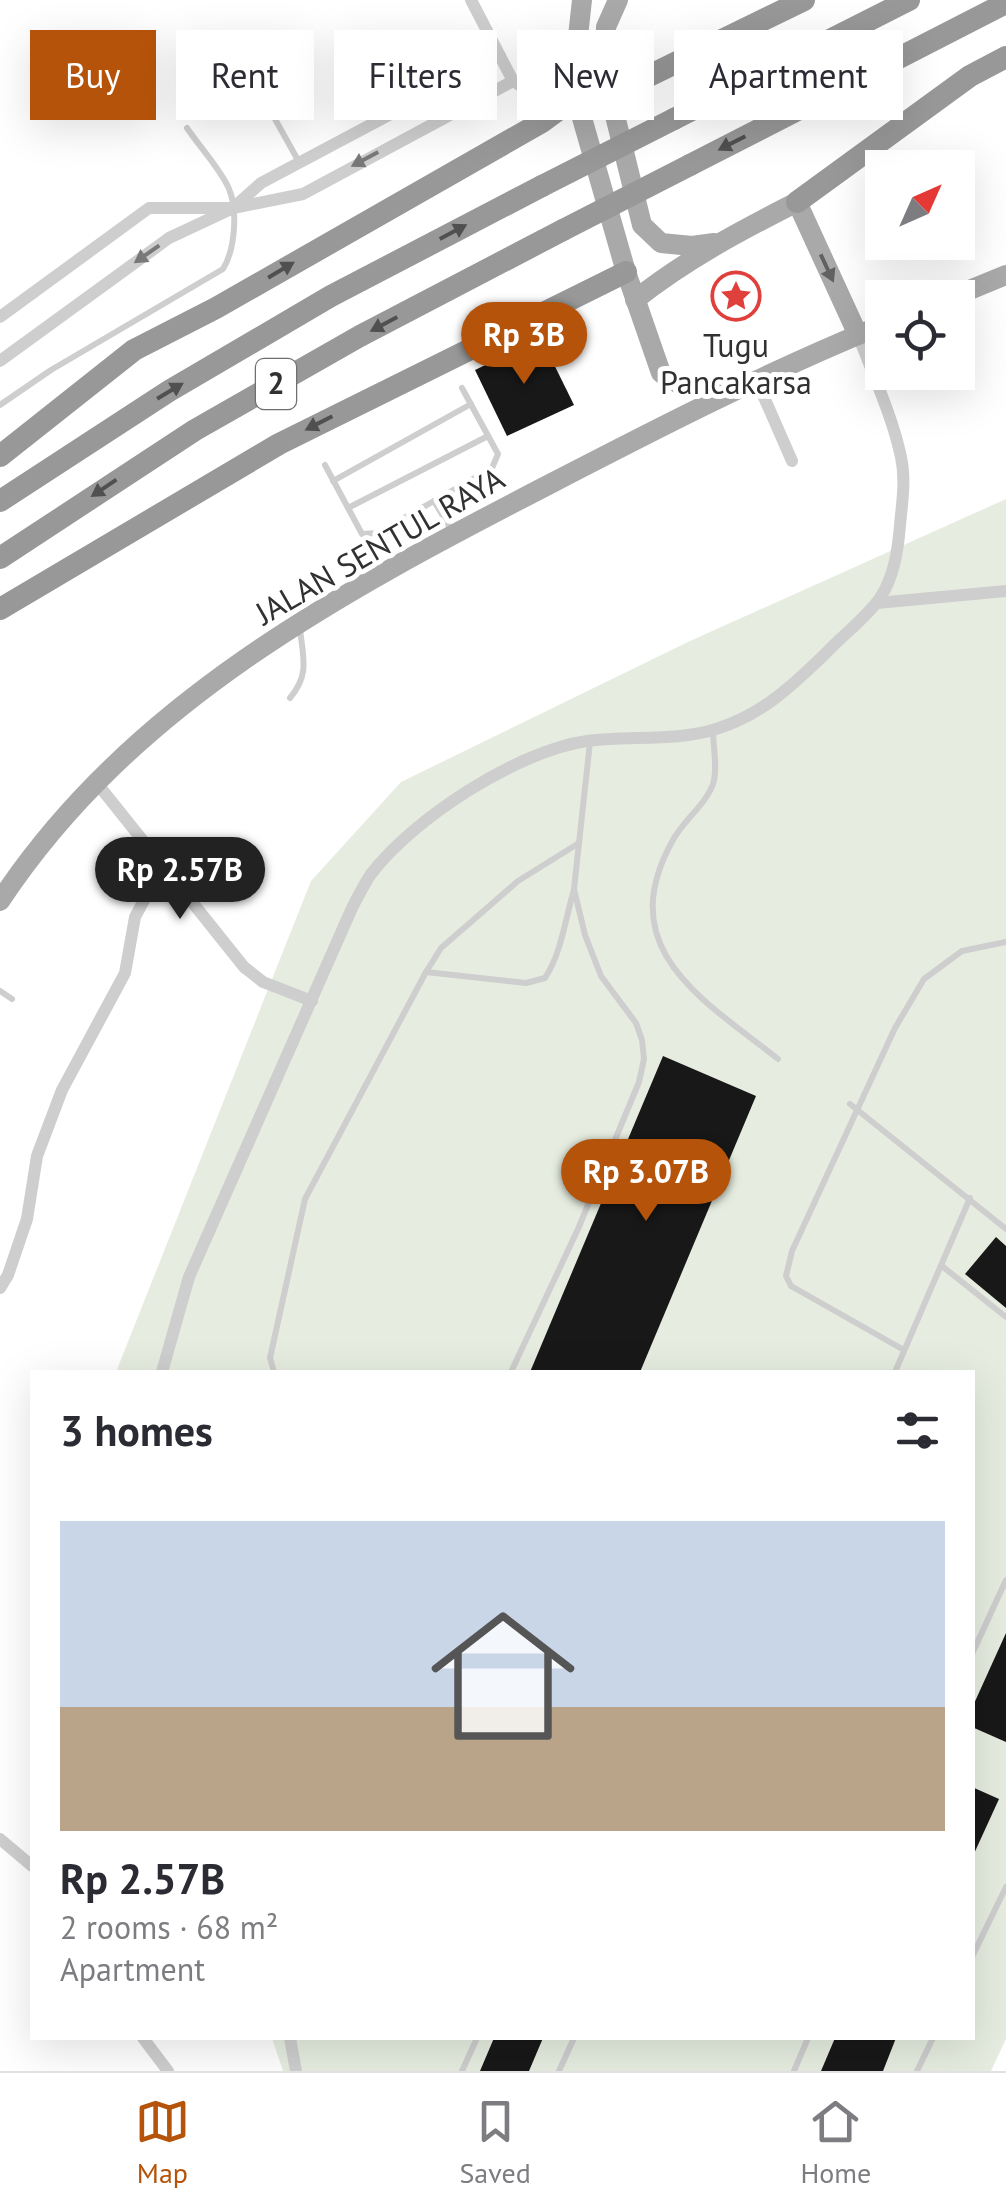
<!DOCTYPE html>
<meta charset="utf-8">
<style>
body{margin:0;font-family:"PT Sans",sans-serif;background:#f7f7f7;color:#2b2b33;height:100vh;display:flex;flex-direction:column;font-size:38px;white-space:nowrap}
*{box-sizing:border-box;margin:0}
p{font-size:32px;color:#7c7c81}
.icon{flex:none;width:55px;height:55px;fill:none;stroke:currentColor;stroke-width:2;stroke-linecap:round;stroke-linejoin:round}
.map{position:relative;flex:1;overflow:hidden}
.panel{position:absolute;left:30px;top:1370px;width:945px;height:670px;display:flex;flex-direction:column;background:#fff;border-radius:0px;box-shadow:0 10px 40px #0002}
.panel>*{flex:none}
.guide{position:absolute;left:30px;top:30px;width:948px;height:90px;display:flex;gap:20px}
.needle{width:65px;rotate:45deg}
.tools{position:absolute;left:865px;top:150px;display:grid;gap:20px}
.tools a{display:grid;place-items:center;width:110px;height:110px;border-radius:0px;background:#fff;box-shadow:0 10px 40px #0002;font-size:50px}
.price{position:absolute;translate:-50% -85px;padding:0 22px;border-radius:35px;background:#b45309;color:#fff;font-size:32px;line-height:65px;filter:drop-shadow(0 2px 5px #0008)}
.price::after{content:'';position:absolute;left:50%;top:60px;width:30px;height:22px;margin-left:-15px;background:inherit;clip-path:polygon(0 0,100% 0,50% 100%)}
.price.active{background:#222;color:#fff}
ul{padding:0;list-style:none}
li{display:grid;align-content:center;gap:20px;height:530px;padding:0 30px}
li span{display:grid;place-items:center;height:310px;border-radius:0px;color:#555}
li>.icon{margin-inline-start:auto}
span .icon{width:180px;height:180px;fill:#fffc;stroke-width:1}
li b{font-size:42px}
h2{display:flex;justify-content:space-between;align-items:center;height:120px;padding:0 30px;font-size:42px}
.chip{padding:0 35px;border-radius:0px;background:#fff;box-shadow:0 10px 40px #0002;font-size:35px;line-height:90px}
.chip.active{background:#b45309;color:#fff}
.tab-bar{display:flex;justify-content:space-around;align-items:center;height:140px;border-top:2px solid #e1e1e2;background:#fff;font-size:28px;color:#7c7c81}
.tab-bar a{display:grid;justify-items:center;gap:5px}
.tab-bar .active{color:#b45309}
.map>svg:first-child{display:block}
.green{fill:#e6ede0}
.building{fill:#181818}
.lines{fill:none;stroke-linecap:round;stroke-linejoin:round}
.service{stroke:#cecece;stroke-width:6}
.minor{stroke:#cecece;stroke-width:12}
.primary{stroke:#a9a9a9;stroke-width:20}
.motorway{stroke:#989898;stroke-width:22}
.motorway-bridge{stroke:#989898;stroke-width:22}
.oneway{fill:#505050}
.oneway2{fill:#787878}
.oneway3{fill:#616161}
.labels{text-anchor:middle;stroke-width:10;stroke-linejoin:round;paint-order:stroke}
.shield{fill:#fff;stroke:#6f6f6f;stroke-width:2.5}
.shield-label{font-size:30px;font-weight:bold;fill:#313131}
.poi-label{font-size:32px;fill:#313131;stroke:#fff}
.street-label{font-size:32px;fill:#313131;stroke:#fff}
</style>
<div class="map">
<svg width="1006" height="2071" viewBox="0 0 1006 2071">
<rect width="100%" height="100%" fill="#fff"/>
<path class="green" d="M1006 499V2039L991 2071H283L272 2038H972V1372H116L311 881 401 782 690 641Z"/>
<g class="building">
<path d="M541 338 574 405 507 436 475 370Z"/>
<path d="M663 1056 756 1096 640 1372H530Z"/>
<path d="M996 1237 1006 1246V1308L965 1274Z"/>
<path d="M1006 1633V1742L972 1727V1708Z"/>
<path d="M972 1787 999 1799 972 1858Z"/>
<path d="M494 2038H543L529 2071H480Z"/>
<path d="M835 2038H896L883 2071H821Z"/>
</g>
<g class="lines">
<g class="service">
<path d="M241 58 299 162"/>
<path d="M0 405 51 370 223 269C235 250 238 210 229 189 222 171 199 146 187 128"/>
<path d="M325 465 362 534 377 533 434 501 453 533"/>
<path d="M333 481 471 404"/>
<path d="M434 501 492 468 498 454 462 388"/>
<path d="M348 508 488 436"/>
<path d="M290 698C310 674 303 658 300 629"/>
<path d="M713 730C713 746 718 770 713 784 706 804 683 821 673 840 611 950 704 1000 778 1059"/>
<path d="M426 972 526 983 545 978C562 952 565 919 574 890"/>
<path d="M0 991 12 999"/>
<path d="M850 1104 1006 1229"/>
<path d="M942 1266 1006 1317"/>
<path d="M904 1350 791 1286 786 1276 792 1251 895 1028 924 979 962 951 1006 942"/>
<path d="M274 1372 270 1358 305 1199 426 972 441 948 518 881 579 843"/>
<path d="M511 1372 578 1229 639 1082 644 1059 642 1040 636 1023 601 976 585 935 574 889 590 742"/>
<path d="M895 1372 970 1198"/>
<path d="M972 1654 1006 1580"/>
<path d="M972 1957 1006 1887"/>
<path d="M462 2071 477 2038"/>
<path d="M559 2071 574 2038"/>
<path d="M794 2071 808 2038"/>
<path d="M917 2071 933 2038"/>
</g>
<g class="minor">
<path d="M471 0 513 81 524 88 573 82"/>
<path d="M0 317 149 208H233L303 194 513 81"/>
<path d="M0 361 169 238 233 208 261 183 500 56"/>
<path d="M756 379 792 461"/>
<path d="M877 603 1006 591"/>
<path d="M96 782 244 967 263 982 312 1001"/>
<path d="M0 1288 8 1275 27 1219 37 1156 62 1090 125 973 135 917 162 867"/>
<path d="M162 1372 189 1277 352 908C358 897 364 884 371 874 414 818 517 751 587 741 629 735 675 742 716 729 762 715 793 685 827 652 844 634 866 618 880 598 894 577 898 550 900 525 902 503 906 480 901 457 892 415 873 375 858 335"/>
<path d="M0 1839 32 1866"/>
<path d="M143 2038 168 2071"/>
<path d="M290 2038 296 2071"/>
</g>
<g class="primary">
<path d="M582 0 573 82 576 97 626 272 661 373 684 387 738 384"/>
<path d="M618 0 606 27 604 71 642 225 661 243 692 246 714 243"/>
<path d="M950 298 1006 275"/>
<path d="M635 300C685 260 740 231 797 202L858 335"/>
<path d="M0 901C132 702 341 592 548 485 658 428 767 372 882 325"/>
</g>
<g class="motorway">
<path d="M610 95 804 0"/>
<path d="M674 119 909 0"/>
<path d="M690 165 1006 3"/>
<path d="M797 202 970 76 1006 57"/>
<path d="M0 456 134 350 216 308 542 122 576 97"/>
<path d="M0 501 169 391 331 296 542 186"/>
<path d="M0 558 195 430 360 336 563 230"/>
<path d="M0 609 279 444 626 272"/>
</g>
<g class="motorway-bridge">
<path d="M542 186 674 119"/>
<path d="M563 230 690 165"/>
</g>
</g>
<defs><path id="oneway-solid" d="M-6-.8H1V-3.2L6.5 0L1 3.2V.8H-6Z" transform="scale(2.5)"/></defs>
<g class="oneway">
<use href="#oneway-solid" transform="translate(732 143) rotate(153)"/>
<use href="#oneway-solid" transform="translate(453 232) rotate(-28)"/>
<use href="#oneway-solid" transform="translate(281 270) rotate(-31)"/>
<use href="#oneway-solid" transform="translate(384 324) rotate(152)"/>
<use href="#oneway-solid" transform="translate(170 391) rotate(-31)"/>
<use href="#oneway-solid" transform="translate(319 423) rotate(153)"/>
<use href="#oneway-solid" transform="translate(104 488) rotate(146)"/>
</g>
<g class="oneway2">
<use href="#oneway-solid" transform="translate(365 159) rotate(152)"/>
<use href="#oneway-solid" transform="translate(147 254) rotate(145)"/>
</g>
<use class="oneway3" href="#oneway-solid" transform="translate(827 268) rotate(65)"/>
<defs>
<g id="sight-ring" transform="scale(2.5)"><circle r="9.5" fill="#fff" stroke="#df403c" stroke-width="1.5"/><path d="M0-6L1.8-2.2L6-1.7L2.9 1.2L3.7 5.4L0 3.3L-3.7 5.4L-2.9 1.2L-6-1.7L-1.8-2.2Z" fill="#df403c"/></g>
</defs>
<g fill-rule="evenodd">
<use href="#sight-ring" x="736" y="296"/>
</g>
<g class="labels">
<rect class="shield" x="256" y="359" width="40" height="50" rx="8"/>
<g class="shield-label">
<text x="276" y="394">2</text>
</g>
<g class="poi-label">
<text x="736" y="357">Tugu<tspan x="736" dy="37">Pancakarsa</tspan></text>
</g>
<g class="street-label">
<text transform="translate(380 546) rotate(-30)" y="11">JALAN SENTUL RAYA</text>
</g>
</g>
</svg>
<div class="tools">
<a><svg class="needle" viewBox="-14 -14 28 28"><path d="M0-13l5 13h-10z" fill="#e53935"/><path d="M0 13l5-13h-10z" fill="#7c7c81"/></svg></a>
<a><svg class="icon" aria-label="locate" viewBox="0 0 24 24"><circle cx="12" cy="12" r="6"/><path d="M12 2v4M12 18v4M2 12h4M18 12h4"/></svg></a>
</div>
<b class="price" style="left:524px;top:387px">Rp 3B</b>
<b class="price active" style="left:180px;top:922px">Rp 2.57B</b>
<b class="price" style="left:646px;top:1224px">Rp 3.07B</b>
<div class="guide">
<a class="chip active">Buy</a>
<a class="chip">Rent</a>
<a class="chip">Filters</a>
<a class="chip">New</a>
<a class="chip">Apartment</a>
</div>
<section class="panel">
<h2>3 homes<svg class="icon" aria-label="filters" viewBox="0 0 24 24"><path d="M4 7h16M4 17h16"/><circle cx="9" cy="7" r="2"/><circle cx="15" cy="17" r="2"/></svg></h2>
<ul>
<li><span style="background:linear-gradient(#c9d6e8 60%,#b9a48a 0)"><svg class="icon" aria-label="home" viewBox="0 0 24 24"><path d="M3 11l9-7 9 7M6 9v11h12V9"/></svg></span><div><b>Rp 2.57B</b><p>2 rooms · 68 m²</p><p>Apartment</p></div></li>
</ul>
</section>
</div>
<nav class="tab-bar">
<a class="active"><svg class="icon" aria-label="map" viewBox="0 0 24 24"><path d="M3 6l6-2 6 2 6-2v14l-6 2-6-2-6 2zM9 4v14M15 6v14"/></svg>Map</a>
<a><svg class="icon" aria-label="saved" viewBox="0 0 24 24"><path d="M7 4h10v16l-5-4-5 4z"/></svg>Saved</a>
<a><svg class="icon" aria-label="home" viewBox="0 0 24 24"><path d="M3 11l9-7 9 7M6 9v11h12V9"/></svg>Home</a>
</nav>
